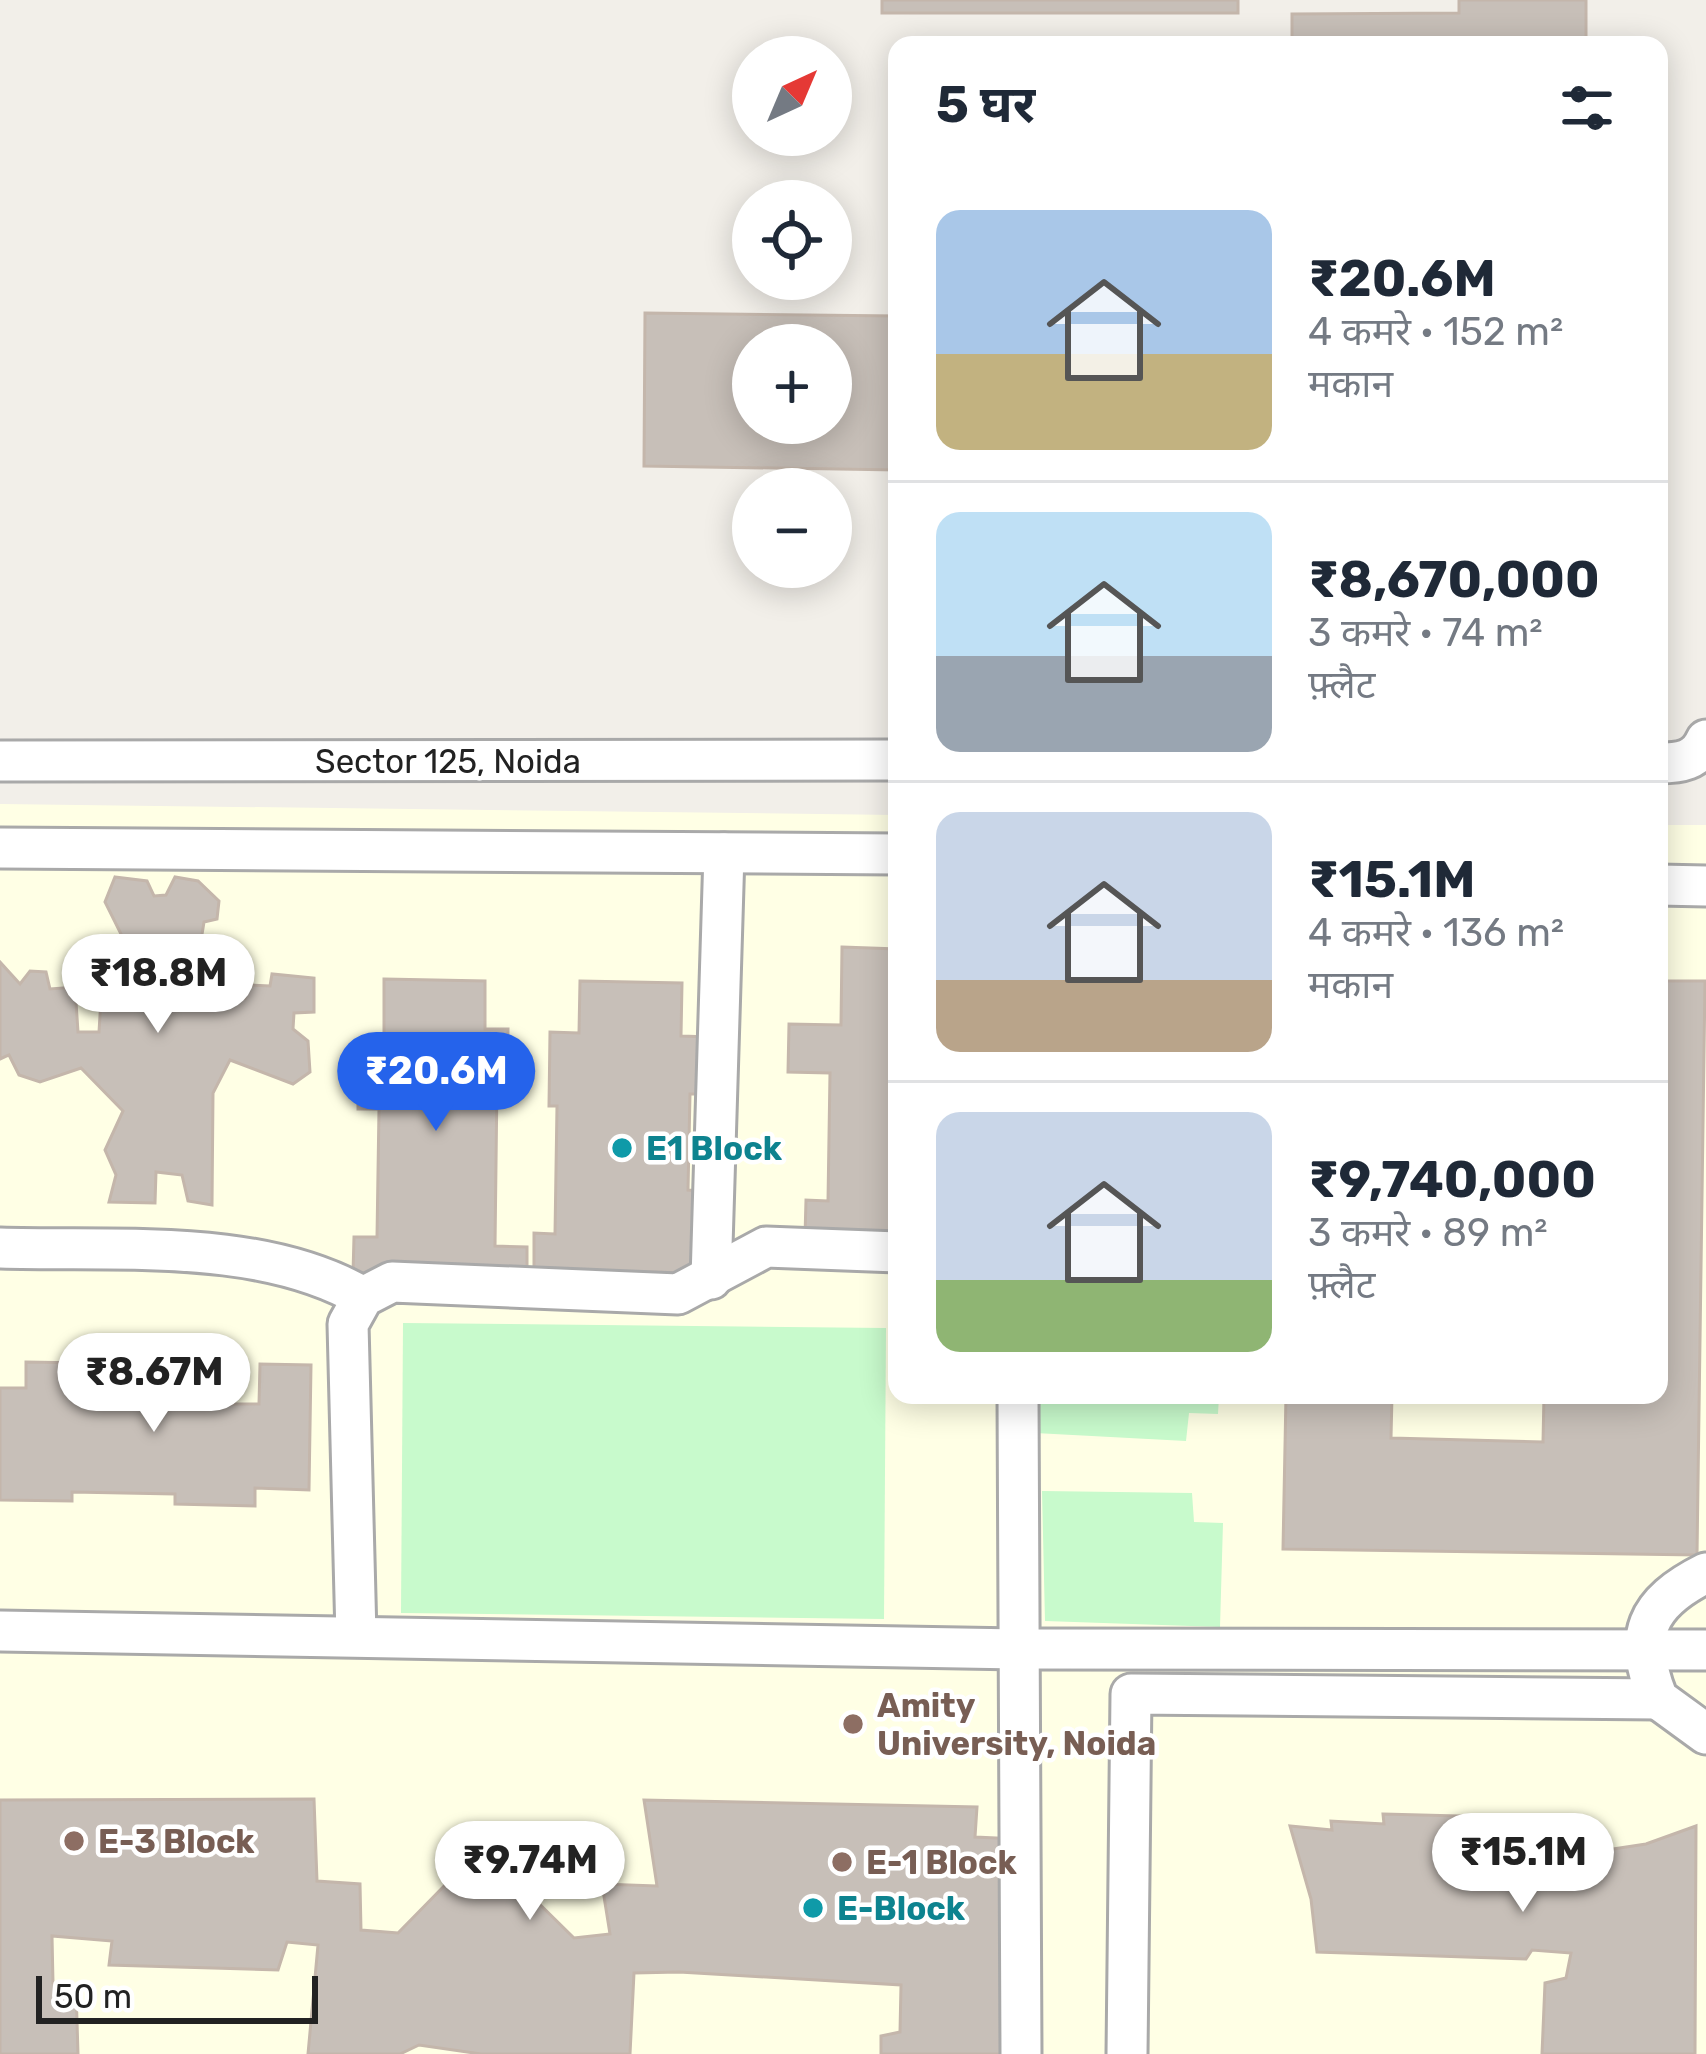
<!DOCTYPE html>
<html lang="hi">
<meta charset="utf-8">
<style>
body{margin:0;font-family:Rubik,"Noto Sans Devanagari",sans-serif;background:#f6f6f7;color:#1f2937;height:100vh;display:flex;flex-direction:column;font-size:45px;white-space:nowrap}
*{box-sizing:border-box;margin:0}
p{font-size:39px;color:#747a83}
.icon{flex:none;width:66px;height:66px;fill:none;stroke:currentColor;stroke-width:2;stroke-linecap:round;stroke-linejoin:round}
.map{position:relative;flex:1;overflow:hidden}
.side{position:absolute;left:888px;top:36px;width:780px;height:1368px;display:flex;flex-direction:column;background:#fff;border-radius:24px;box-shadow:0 6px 30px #0003}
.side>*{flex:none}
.needle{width:78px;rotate:44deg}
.fabs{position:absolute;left:732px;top:36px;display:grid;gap:24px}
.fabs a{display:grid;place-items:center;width:120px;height:120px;border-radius:50%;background:#fff;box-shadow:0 6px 30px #0003;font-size:60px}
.scale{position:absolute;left:36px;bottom:30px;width:282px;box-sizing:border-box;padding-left:12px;border:6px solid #222;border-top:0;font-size:33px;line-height:42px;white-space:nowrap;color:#222;-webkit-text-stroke:9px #fff;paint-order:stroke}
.price{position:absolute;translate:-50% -102px;padding:0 27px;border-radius:42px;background:#fff;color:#222;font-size:39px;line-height:78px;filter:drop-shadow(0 3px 6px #0008)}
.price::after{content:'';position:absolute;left:50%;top:72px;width:36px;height:27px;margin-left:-18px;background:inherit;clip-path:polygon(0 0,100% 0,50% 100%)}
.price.selected{background:#2563eb;color:#fff}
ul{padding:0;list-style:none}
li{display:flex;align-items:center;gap:36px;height:300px;padding:0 48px}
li+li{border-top:3px solid #e0e1e3}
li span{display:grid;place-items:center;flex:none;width:336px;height:240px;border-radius:24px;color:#555}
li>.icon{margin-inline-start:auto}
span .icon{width:144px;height:144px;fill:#fffc;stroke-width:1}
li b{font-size:51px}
h2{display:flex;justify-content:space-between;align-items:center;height:144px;padding:0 48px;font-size:51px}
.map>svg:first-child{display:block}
.education{fill:#ffffe5}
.park{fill:#c8facc}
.building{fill:#c7bfb8;stroke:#c4b6ab;stroke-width:3;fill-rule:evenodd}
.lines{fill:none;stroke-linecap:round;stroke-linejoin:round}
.minor-casing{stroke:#a9a9a9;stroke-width:45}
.minor{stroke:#fff;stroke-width:39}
.culture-dot{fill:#0f9aa8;stroke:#fff;stroke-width:4.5}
.education-dot{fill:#8d6e63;stroke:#fff;stroke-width:4.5}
.labels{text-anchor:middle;stroke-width:9;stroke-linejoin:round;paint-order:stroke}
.street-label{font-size:33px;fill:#222;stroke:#fff}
.culture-label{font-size:33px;font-weight:bold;fill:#0d838f;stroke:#fff;text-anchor:start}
.education-label{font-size:33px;font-weight:bold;fill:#785e54;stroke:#fff;text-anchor:start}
</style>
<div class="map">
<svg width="1706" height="2054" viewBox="0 0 1706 2054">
<rect width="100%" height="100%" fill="#f2efe9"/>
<path class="education" d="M0 804 897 815V1395H1659V825H1706V2054H0Z"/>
<g class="park">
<path d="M403 1323 886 1328 884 1619 401 1613Z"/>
<path d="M1036 1395H1219L1218 1414 1189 1413 1186 1441 1035 1433Z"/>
<path d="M1042 1491 1192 1493 1194 1522 1223 1523 1220 1627 1045 1621Z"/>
</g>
<g class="building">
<rect x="882" y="0" width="356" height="13"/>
<path d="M1459 0H1586V45H1292V14L1459 13Z"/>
<path d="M645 313 897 316V470L644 466ZM753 345H831V423H753Z"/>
<path d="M115 877 147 881 154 896 166 895 175 877 198 881 219 901 217 919 204 922 198 959 205 957 230 980 229 991 245 998 249 985 270 986 272 974 314 978V1012L294 1013 293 1029 308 1041 310 1072 293 1084 230 1060 213 1093 212 1205 188 1201 182 1175 156 1172 155 1203 109 1202 116 1175 105 1150 123 1111 81 1068 40 1082 19 1075 9 1055 0 1059V962L20 984 30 971 46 972 50 989 75 987 78 1032H99L101 999 88 983 108 961 125 959 124 940 105 902Z"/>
<path d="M842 947 897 949V1239L805 1236 806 1200 828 1201 830 1073 788 1072 789 1024 841 1025Z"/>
<path d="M384 979 485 981V1029H508L507 1082H497L495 1246 527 1247V1277L353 1274 354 1237H377L379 1109H358V1045H384Z"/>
<path d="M580 981 682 983 681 1036 710 1037 709 1094H690L688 1190 703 1191 701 1273 534 1270V1233L555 1234 557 1106H549L550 1032 579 1033Z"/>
<path d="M1659 981H1705L1697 1555 1283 1549 1286 1395H1392L1391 1438 1543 1442 1544 1395H1659Z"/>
<path d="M26 1362 85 1363V1379L169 1381 170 1362 228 1363 227 1404H259L260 1364 311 1365 309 1490 255 1488V1506L175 1504V1494L72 1492V1501L0 1500V1388H26Z"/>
<path d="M314 1799 317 1881 360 1884 361 1930 398 1933 449 1881 518 1883 574 1938 610 1934 602 1884 657 1886 644 1800 977 1807 975 1837 1036 1840 1031 2054H881V2036L900 2032 901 1985 679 1972 634 1973 630 2054H481L419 2045 400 2054H308L318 1945 287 1942 278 1970 109 1965 112 1941 52 1936 53 1983 76 1988 78 2054H0V1800Z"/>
<path d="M1383 1814 1578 1819 1580 1854 1646 1844 1696 1826 1695 2054H1542L1545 1983 1566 1978 1571 1953 1532 1950 1526 1959 1317 1952 1311 1899 1290 1826 1332 1830 1331 1821 1384 1824Z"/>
</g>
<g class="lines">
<g class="minor-casing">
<g id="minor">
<path d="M0 761 897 760"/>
<path d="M1659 763C1680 763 1697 761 1706 740"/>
<path d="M0 848 897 854"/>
<path d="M1659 885 1706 886"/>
<path d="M0 1248C117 1252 260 1237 363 1297"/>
<path d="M711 1279 724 853"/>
<path d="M1018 1395 1021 2054"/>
<path d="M1706 1573C1646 1603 1632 1635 1658 1699L1706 1734"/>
<path d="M0 1631 1023 1649 1706 1650"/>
<path d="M356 1636 348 1324 363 1297 392 1282 678 1294 766 1247 897 1252"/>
<path d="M1127 2054 1131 1694 1658 1699"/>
</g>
</g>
<use href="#minor" class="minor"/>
</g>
<g class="culture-dot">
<circle cx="622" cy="1148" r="12"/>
<circle cx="813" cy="1908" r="12"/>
</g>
<g class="education-dot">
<circle cx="853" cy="1724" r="12"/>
<circle cx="74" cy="1841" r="12"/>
<circle cx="842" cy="1862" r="12"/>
</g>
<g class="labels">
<g class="street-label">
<text x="448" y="773">Sector 125, Noida</text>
</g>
<g class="culture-label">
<text x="646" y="1160">E1 Block</text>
<text x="837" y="1920">E-Block</text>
</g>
<g class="education-label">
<text x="877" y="1717">Amity<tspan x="877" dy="38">University, Noida</tspan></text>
<text x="98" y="1853">E-3 Block</text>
<text x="866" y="1874">E-1 Block</text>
</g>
</g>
</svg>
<div class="fabs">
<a><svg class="needle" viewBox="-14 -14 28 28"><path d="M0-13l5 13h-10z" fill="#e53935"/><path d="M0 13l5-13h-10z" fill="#747a83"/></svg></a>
<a><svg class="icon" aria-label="locate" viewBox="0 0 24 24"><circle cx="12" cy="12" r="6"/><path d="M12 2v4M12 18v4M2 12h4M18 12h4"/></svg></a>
<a>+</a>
<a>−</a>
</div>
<div class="scale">50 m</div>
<b class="price" style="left:158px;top:1036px">₹18.8M</b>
<b class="price selected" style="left:436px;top:1134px">₹20.6M</b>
<b class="price" style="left:154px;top:1435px">₹8.67M</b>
<b class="price" style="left:1523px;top:1915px">₹15.1M</b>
<b class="price" style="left:530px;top:1923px">₹9.74M</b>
<section class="side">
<h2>5 घर<svg class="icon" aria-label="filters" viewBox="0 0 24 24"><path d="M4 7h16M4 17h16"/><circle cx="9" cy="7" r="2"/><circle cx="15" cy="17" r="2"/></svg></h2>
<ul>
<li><span style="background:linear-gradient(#a9c7e8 60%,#c2b280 0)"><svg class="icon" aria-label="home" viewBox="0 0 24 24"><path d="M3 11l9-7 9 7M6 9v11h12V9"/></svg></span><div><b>₹20.6M</b><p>4 कमरे · 152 m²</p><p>मकान</p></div></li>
<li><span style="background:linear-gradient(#bfe0f5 60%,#9aa5b1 0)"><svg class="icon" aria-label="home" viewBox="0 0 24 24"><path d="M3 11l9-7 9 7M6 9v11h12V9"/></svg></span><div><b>₹8,670,000</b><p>3 कमरे · 74 m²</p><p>फ़्लैट</p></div></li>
<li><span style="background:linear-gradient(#c9d6e8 70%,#b9a48a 0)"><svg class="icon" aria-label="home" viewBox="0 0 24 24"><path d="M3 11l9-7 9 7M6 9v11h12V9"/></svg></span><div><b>₹15.1M</b><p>4 कमरे · 136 m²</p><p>मकान</p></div></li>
<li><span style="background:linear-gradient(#c9d6e8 70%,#8fb573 0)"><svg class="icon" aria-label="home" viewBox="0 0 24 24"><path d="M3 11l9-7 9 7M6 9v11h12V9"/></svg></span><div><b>₹9,740,000</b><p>3 कमरे · 89 m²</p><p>फ़्लैट</p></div></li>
</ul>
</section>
</div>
